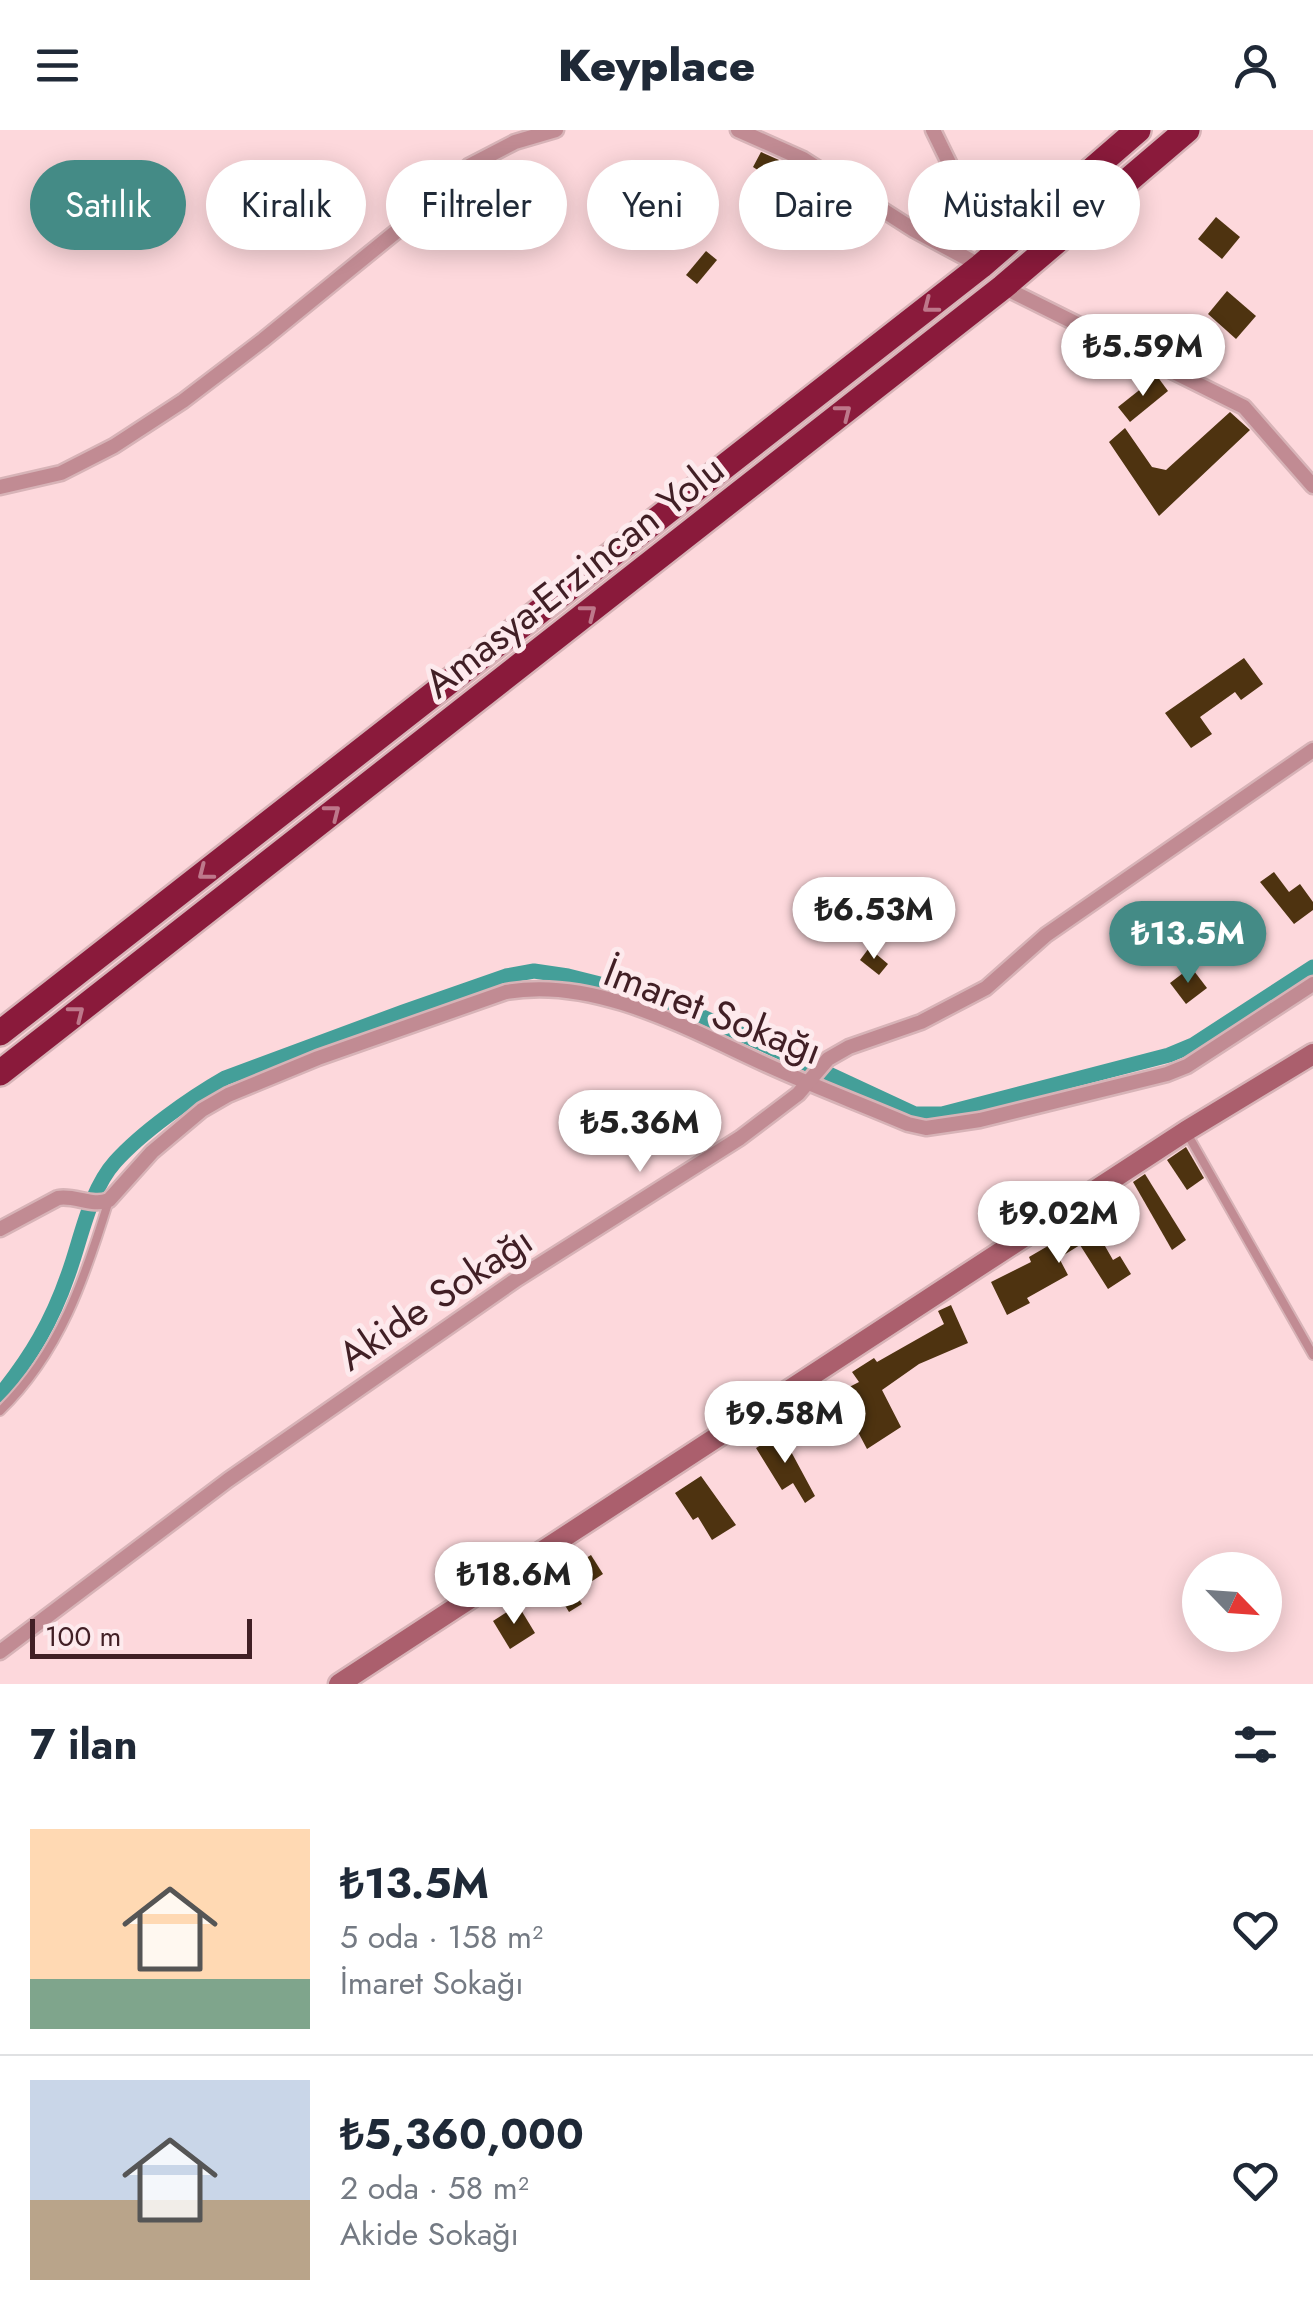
<!DOCTYPE html>
<html lang="tr">
<meta charset="utf-8">
<style>
body{margin:0;font-family:Jost,sans-serif;background:#f2f2f3;color:#1f2937;height:100vh;display:flex;flex-direction:column;font-size:38px;white-space:nowrap}
*{box-sizing:border-box;margin:0}
p{font-size:32px;color:#747a83}
.icon{flex:none;width:55px;height:55px;fill:none;stroke:currentColor;stroke-width:2;stroke-linecap:round;stroke-linejoin:round}
.map{position:relative;height:1554px;overflow:hidden}
.drawer{display:flex;flex-direction:column;background:#fff;flex:1}
.drawer>*{flex:none}
.top-card{position:absolute;left:30px;top:30px;width:1255px;height:90px;display:flex;gap:20px}
.needle{width:65px;rotate:115deg}
.buttons{position:absolute;left:1182px;top:1422px;display:grid;gap:20px}
.buttons a{display:grid;place-items:center;width:100px;height:100px;border-radius:50%;background:#fff;box-shadow:0 5px 25px #0003;font-size:50px}
.scale{position:absolute;left:30px;bottom:25px;width:222px;box-sizing:border-box;padding-left:10px;border:5px solid #411f25;border-top:0;font-size:28px;line-height:35px;white-space:nowrap;color:#411f25;-webkit-text-stroke:8px #fdeaed;paint-order:stroke}
.price{position:absolute;translate:-50% -85px;padding:0 22px;border-radius:35px;background:#fff;color:#222;font-size:32px;line-height:65px;filter:drop-shadow(0 2px 5px #0008)}
.price::after{content:'';position:absolute;left:50%;top:60px;width:30px;height:22px;margin-left:-15px;background:inherit;clip-path:polygon(0 0,100% 0,50% 100%)}
.price.active{background:#448b86;color:#fff}
ul{padding:0;list-style:none}
li{display:flex;align-items:center;gap:30px;height:250px;padding:0 30px}
li+li{border-top:2px solid #e0e1e3}
li span{display:grid;place-items:center;flex:none;width:280px;height:200px;border-radius:0px;color:#555}
li>.icon{margin-inline-start:auto}
span .icon{width:120px;height:120px;fill:#fffc;stroke-width:1}
li b{font-size:42px}
h2{display:flex;justify-content:space-between;align-items:center;height:120px;padding:0 30px;font-size:42px}
.chip{padding:0 35px;border-radius:45px;background:#fff;box-shadow:0 5px 25px #0003;font-size:35px;line-height:90px}
.chip.active{background:#448b86;color:#fff}
header{display:flex;justify-content:space-between;align-items:center;height:130px;padding:0 30px;background:#fff;font-size:45px;font-weight:800}
.map>svg:first-child{display:block}
.lines{fill:none;stroke-linecap:round;stroke-linejoin:round}
.canal{stroke:#449f99;stroke-width:15}
.building{fill:#4e3310}
.lane-casing{stroke:#d7b3b7;stroke-width:12}
.street-casing{stroke:#d7b3b7;stroke-width:19}
.secondary-casing{stroke:#d7b3b7;stroke-width:25}
.highway-casing{stroke:#d7b3b7;stroke-width:30}
.lane{stroke:#c18b93;stroke-width:8}
.street{stroke:#c18b93;stroke-width:14}
.secondary{stroke:#ab5f6d;stroke-width:20}
.highway{stroke:#8a1a3b;stroke-width:25}
.oneway{stroke:#be788b}
.labels{text-anchor:middle;stroke-width:10;stroke-linejoin:round;paint-order:stroke}
.street-label{font-size:40px;fill:#411f25;stroke:#fdeaed}
</style>
<header><svg class="icon" aria-label="menu" viewBox="0 0 24 24"><path d="M4 6h16M4 12h16M4 18h16"/></svg>Keyplace<svg class="icon" aria-label="person" viewBox="0 0 24 24"><circle cx="12" cy="8" r="4"/><path d="M4 21q1-7 8-7t8 7"/></svg></header>
<div class="map">
<svg width="1313" height="1554" viewBox="0 0 1313 1554">
<rect width="100%" height="100%" fill="#fdd8dc"/>
<g class="lines">
<g class="canal">
<path d="M829 944 915 984H942L1169 925 1193 915 1313 837"/>
<path d="M0 1265C31 1227 52 1191 68 1145 81 1110 89 1061 115 1032 142 1002 190 968 225 948L403 882 506 846 534 841 568 846 640 864 694 883 807 934"/>
</g>
</g>
<g class="building">
<path d="M761 22 779 30 769 47 753 37Z"/>
<path d="M1216 87 1240 107 1222 129 1198 109Z"/>
<path d="M706 121 717 130 697 154 686 145Z"/>
<path d="M1227 161 1256 186 1236 209 1208 184Z"/>
<path d="M1157 246 1168 261 1130 292 1118 277Z"/>
<path d="M1230 282 1250 300 1159 386 1109 312 1125 298 1152 337 1166 340Z"/>
<path d="M1244 528 1263 554 1241 570 1235 562 1200 587 1212 604 1191 618 1165 583Z"/>
<path d="M1274 742 1289 762 1300 754 1313 772V780L1294 794 1260 752Z"/>
<path d="M869 818 888 834 879 845 860 830Z"/>
<path d="M1191 837 1207 858 1186 874 1170 853Z"/>
<path d="M1186 1017 1204 1048 1187 1060 1167 1030Z"/>
<path d="M1145 1044 1186 1110 1172 1120 1133 1052Z"/>
<path d="M1086 1083 1113 1130 1120 1126 1131 1144 1108 1159 1080 1115 1059 1128 1068 1145 1027 1168 1030 1173 1007 1185 991 1152 1031 1132 1029 1127 1065 1106 1060 1099Z"/>
<path d="M951 1175 968 1213 919 1234 882 1260 901 1297 867 1319 849 1285 844 1288 839 1278 801 1302 790 1285 817 1268 820 1272 859 1252 852 1242 874 1228 877 1232 944 1194 938 1181Z"/>
<path d="M781 1303 815 1366 805 1373 793 1353 782 1360 756 1318Z"/>
<path d="M701 1346 736 1395 712 1410 698 1387 693 1390 675 1363Z"/>
<path d="M591 1425 603 1444 580 1459 568 1439Z"/>
<path d="M571 1456 582 1474 569 1482 558 1464Z"/>
<path d="M518 1475 535 1503 510 1519 493 1491Z"/>
</g>
<g class="lines">
<g class="lane-casing">
<g id="lane">
<path d="M1188 1005 1313 1225"/>
<path d="M0 1281C60 1223 85 1148 109 1070"/>
</g>
</g>
<g class="street-casing">
<g id="street">
<path d="M738 0 803 29 914 100 981 136"/>
<path d="M933 0 994 125"/>
<path d="M1003 157 1244 277 1313 356"/>
<path d="M0 357 61 343 114 316 183 271 263 210 397 101 469 36 515 12 556 0"/>
<path d="M0 1099 58 1068C76 1065 92 1077 109 1070L152 1022 202 980 228 965 318 928 506 862C595 846 688 899 767 935 813 956 861 974 908 994L926 998 980 990 1167 944 1187 936 1313 854"/>
<path d="M0 1522 228 1350 517 1149 740 1008 798 964 828 929 849 917 921 892 986 858 1046 805 1313 620"/>
</g>
</g>
<g class="secondary-casing">
<path id="secondary" d="M339 1554 1186 1001 1313 924"/>
</g>
<g class="highway-casing">
<g id="highway">
<path d="M0 903 981 136 1138 0"/>
<path d="M0 943 1003 157 1187 0"/>
</g>
</g>
<use href="#lane" class="lane"/>
<use href="#street" class="street"/>
<use href="#secondary" class="secondary"/>
<use href="#highway" class="highway"/>
</g>
<defs><path id="oneway-chevron" d="M-2-3.5L2.5 0L-2 3.5" fill="none" stroke-width="1.6" stroke-linecap="round" stroke-linejoin="round" transform="scale(2.5)"/></defs>
<g class="oneway">
<use href="#oneway-chevron" transform="translate(930 176) rotate(142)"/>
<use href="#oneway-chevron" transform="translate(844 282) rotate(-38)"/>
<use href="#oneway-chevron" transform="translate(589 482) rotate(-38)"/>
<use href="#oneway-chevron" transform="translate(333 682) rotate(-38)"/>
<use href="#oneway-chevron" transform="translate(205 743) rotate(142)"/>
<use href="#oneway-chevron" transform="translate(77 883) rotate(-38)"/>
</g>
<g class="labels">
<g class="street-label">
<text transform="translate(574 446) rotate(-38)" y="14">Amasya-Erzincan Yolu</text>
<text transform="translate(713 881) rotate(21)" y="14">İmaret Sokağı</text>
<text transform="translate(435 1168) rotate(-34)" y="14">Akide Sokağı</text>
</g>
</g>
</svg>
<div class="buttons">
<a><svg class="needle" viewBox="-14 -14 28 28"><path d="M0-13l5 13h-10z" fill="#e53935"/><path d="M0 13l5-13h-10z" fill="#747a83"/></svg></a>
</div>
<div class="scale">100 m</div>
<b class="price" style="left:1143px;top:269px">₺5.59M</b>
<b class="price" style="left:874px;top:832px">₺6.53M</b>
<b class="price active" style="left:1188px;top:856px">₺13.5M</b>
<b class="price" style="left:640px;top:1045px">₺5.36M</b>
<b class="price" style="left:1059px;top:1136px">₺9.02M</b>
<b class="price" style="left:785px;top:1336px">₺9.58M</b>
<b class="price" style="left:514px;top:1497px">₺18.6M</b>
<div class="top-card">
<a class="chip active">Satılık</a>
<a class="chip">Kiralık</a>
<a class="chip">Filtreler</a>
<a class="chip">Yeni</a>
<a class="chip">Daire</a>
<a class="chip">Müstakil ev</a>
</div>
</div>
<section class="drawer">
<h2>7 ilan<svg class="icon" aria-label="filters" viewBox="0 0 24 24"><path d="M4 7h16M4 17h16"/><circle cx="9" cy="7" r="2"/><circle cx="15" cy="17" r="2"/></svg></h2>
<ul>
<li><span style="background:linear-gradient(#ffd9b3 75%,#7fa58c 0)"><svg class="icon" aria-label="home" viewBox="0 0 24 24"><path d="M3 11l9-7 9 7M6 9v11h12V9"/></svg></span><div><b>₺13.5M</b><p>5 oda · 158 m²</p><p>İmaret Sokağı</p></div><svg class="icon" aria-label="heart" viewBox="0 0 24 24"><path d="M12 20l-8-8c-3-5 5-10 8-4 3-6 11-1 8 4z"/></svg></li>
<li><span style="background:linear-gradient(#c9d6e8 60%,#b9a48a 0)"><svg class="icon" aria-label="home" viewBox="0 0 24 24"><path d="M3 11l9-7 9 7M6 9v11h12V9"/></svg></span><div><b>₺5,360,000</b><p>2 oda · 58 m²</p><p>Akide Sokağı</p></div><svg class="icon" aria-label="heart" viewBox="0 0 24 24"><path d="M12 20l-8-8c-3-5 5-10 8-4 3-6 11-1 8 4z"/></svg></li>
</ul>
</section>
